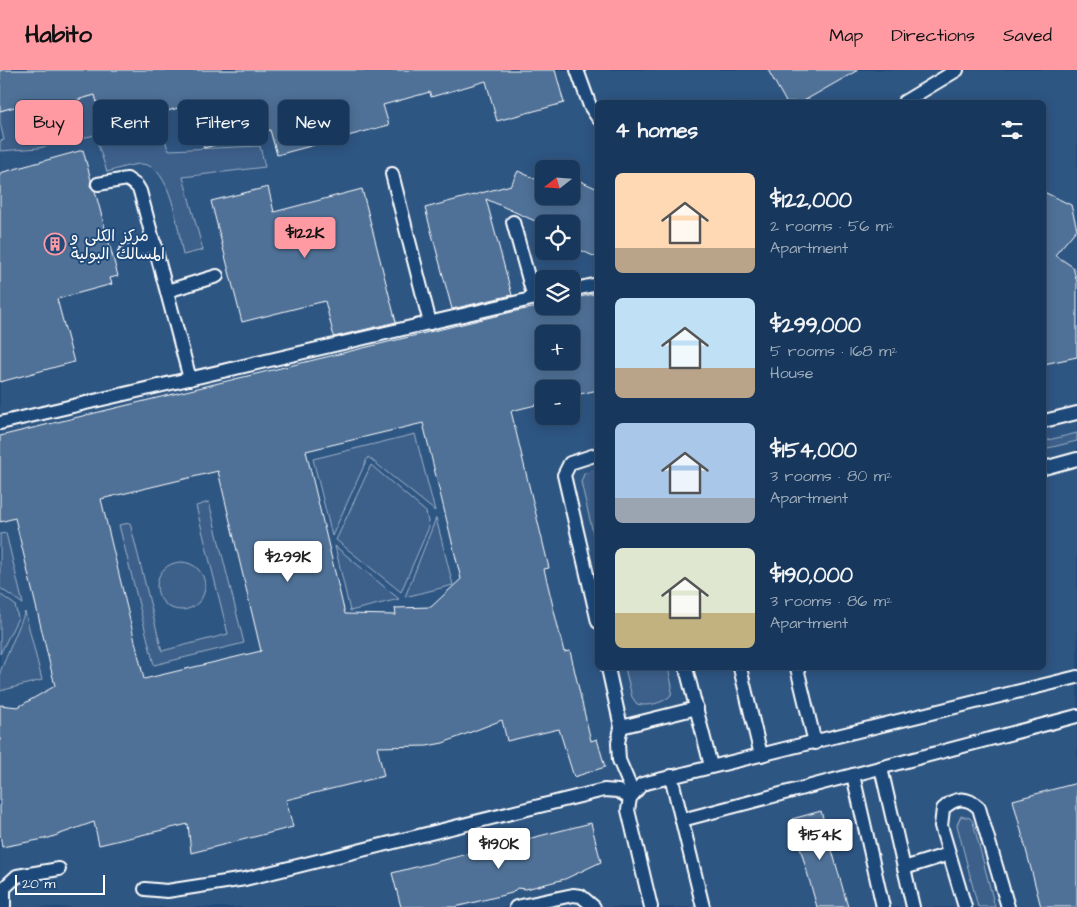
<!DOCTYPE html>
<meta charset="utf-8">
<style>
body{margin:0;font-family:"Architects Daughter","Playpen Sans Arabic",sans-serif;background:#244365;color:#f1f3f6;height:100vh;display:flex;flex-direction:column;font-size:19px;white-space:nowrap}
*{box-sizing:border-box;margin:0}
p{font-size:16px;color:#9eacbb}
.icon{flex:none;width:28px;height:28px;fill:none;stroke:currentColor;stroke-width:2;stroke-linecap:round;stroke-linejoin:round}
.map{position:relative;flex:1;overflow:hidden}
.drawer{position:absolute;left:595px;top:30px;width:451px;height:570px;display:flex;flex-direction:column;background:#17385c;border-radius:8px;box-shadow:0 2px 12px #0003,0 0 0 1px #365272}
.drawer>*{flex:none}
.guide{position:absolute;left:15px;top:30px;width:475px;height:45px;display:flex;gap:10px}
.needle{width:32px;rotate:253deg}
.fabs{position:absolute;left:535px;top:90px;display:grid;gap:10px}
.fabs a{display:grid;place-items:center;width:45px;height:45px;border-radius:8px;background:#17385c;box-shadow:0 2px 12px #0003,0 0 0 1px #365272;font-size:25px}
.scale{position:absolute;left:15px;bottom:12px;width:90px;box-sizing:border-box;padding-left:5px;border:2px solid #fff;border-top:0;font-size:14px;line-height:18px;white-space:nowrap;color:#fff;-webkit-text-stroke:4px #1f4a7a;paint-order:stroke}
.price{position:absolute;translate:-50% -42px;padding:0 11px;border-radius:5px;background:#fff;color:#222;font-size:16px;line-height:32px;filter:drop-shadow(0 1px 2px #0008)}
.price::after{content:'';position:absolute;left:50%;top:30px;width:15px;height:11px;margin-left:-8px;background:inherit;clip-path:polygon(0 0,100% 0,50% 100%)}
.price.active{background:#ff9aa2;color:#111}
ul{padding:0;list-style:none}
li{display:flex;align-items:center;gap:15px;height:125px;padding:0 20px}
li span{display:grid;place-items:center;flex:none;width:140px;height:100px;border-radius:8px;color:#555}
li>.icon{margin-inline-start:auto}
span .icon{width:60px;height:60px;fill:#fffc;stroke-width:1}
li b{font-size:21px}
h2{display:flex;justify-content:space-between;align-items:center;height:60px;padding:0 20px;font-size:21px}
.pill{padding:0 18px;border-radius:8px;background:#17385c;box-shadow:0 2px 12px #0003,0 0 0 1px #365272;font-size:18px;line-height:45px}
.pill.active{background:#ff9aa2;color:#111}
header{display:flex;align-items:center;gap:30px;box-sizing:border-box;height:70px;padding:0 25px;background:#ff9aa2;color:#111}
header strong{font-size:24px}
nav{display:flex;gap:28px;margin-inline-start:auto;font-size:18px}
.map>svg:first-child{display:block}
.built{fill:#2e5683;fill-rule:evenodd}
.green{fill:#3c618b;stroke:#9eb0c5}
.building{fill:#507197;stroke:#fff;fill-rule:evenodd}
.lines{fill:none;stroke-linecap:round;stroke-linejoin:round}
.lane-casing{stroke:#fff;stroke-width:16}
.lane{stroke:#1f4a7a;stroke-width:12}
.labels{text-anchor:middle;stroke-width:4;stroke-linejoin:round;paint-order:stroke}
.poi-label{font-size:16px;fill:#fff;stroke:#1f4a7a;text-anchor:start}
</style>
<header>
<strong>Habito</strong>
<nav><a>Map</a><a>Directions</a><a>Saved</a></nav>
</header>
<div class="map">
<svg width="1077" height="837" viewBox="0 0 1077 837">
<rect width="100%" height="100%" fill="#1f4a7a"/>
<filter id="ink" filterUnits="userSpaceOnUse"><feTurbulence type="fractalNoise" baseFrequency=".02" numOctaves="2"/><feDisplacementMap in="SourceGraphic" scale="10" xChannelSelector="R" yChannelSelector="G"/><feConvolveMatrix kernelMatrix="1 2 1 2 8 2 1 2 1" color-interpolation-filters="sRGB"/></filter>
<g filter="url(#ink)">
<path class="built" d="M0 0H1077V837H0ZM598 32H1044V598H598ZM544 99H571V126H544ZM544 154H571V181H544ZM544 209H571V236H544ZM544 264H571V291H544ZM544 319H571V346H544Z"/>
<g class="green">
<path d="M95 25 101 47 121 41 117 28 158 43 168 80 260 76 265 97 183 107 203 180 183 185C178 161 172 96 142 94 131 94 118 99 107 102L95 65 39 78 0 81V71L4 70 0 53V41L42 29 45 39Z"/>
<path d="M1077 363V371L1044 379V371Z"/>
<path d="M415 364 435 441 368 387 332 466 313 389Z"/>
<path d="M371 395 426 442 429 457 401 522 336 470Z"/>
<path d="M597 399H598L597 480 581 412 584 404Z"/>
<path d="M209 432 244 573 154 595 119 455 130 453 162 581 228 564 196 436Z"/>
<path d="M436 448 453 515 405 527Z"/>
<path d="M6 463 23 534 0 518V464Z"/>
<path d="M335 476 399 529 350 541Z"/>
<circle cx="181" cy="516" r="24"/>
<path d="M0 524 15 535 18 548 0 584Z"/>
<path d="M25 542 42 610 0 621V602Z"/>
<path d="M625 598H668L672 616 671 625C664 633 647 637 637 634L632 627Z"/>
<path d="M961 746 970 748 973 752 995 837H978L957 755Z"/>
</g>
<g class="building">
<path d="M0 0H555L564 33 497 51 486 11 431 27 430 22 383 35 389 55 277 85 270 60 204 78 193 34 138 49 135 38 101 47 95 25 44 39 42 29 0 41Z"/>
<path d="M768 0H858L802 32H786Z"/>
<path d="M83 80 91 110 90 116 95 121 118 206 110 208 112 214 57 229 74 292 0 312V103Z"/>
<path d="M518 101 544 113V126H571V107L598 119V188L571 176V154L544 155 486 129 512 225 452 239 425 138 511 115Z"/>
<path d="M268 117 274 142 362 119 396 252 334 267 325 231 242 252 211 131Z"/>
<path d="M1044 122 1071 135 1077 159 1055 185 1073 197 1077 212V287L1044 294Z"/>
<path d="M598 223V320L571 326V319H544V333L511 341 549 498 544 499 564 582 570 581 591 671 597 669 605 697 574 707 559 659 507 671 502 650 443 673 427 676 377 677 384 706 286 730 293 757 191 783 188 754 99 775 94 752 49 768 2 777 0 764V635L18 637 55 616 15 448 0 452V366L516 241 544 236H571V229ZM544 264H571V291H544ZM423 353 461 509 431 537 395 538 396 545 345 544 306 381ZM218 401 261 581 144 609 101 429Z"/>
<path d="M1077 713V837H1041L1013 730Z"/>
<path d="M821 741 848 837H817L792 749Z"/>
<path d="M591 753 601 792 565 809 526 819 517 818 512 823 455 837H401L392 803Z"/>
</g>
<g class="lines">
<g class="lane-casing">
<g id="lane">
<path d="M577 0 590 36 598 48"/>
<path d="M904 32 957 0"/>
<path d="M392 104 430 253"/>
<path d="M98 114 127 109 137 116 140 121 190 309"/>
<path d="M513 152 534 228"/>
<path d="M125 183 155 174"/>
<path d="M571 220 598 214"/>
<path d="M167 221 217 206"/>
<path d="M1044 351 1077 343"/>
<path d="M0 353 544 226"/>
<path d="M598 384 570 393 564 405 598 552"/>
<path d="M1044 398 1077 389"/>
<path d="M608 598 621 657 618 673 619 690 633 723"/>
<path d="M686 598 711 696"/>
<path d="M740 598 761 685"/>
<path d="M797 598 815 673"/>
<path d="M621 657 697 638"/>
<path d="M881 698 913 837"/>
<path d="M853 705 883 837"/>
<path d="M671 706 703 837"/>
<path d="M682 750 1077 646"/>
<path d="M904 798 949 784"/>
<path d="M145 819 167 821 245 809 604 720 618 721 630 728"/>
<path d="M4 837V818L17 806 59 799"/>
<path d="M516 837 573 825 581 826 594 837"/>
<path d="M651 837 628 740 630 728 642 714 1077 607"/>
<path d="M965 837 941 756 943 739C955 727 967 726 979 738L1008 837"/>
</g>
</g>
<use href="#lane" class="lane"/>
</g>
</g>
<defs>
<g id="building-ring" transform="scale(1.125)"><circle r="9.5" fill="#1f4a7a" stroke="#ff9aa2" stroke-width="1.5"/><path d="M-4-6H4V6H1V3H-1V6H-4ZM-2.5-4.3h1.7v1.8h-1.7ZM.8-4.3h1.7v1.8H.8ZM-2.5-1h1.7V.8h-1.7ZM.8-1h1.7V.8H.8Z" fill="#ff9aa2"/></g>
</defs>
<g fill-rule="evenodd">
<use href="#building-ring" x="55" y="174"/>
</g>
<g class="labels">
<g class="poi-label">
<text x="71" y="171">مركز الكلى و<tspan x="71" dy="18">المسالك البولية</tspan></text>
</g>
</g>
</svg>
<div class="fabs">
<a><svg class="needle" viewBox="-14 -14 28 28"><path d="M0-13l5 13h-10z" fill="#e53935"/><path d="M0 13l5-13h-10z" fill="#9eacbb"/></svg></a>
<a><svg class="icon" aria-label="locate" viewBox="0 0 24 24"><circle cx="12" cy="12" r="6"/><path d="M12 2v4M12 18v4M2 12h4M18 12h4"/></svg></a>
<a><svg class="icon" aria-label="layers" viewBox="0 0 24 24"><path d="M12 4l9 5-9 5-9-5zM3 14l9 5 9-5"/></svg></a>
<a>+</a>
<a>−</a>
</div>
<div class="scale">20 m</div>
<b class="price active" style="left:305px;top:189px">$122K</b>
<b class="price" style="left:288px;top:513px">$299K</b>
<b class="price" style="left:820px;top:791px">$154K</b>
<b class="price" style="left:499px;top:800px">$190K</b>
<div class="guide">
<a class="pill active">Buy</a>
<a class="pill">Rent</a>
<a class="pill">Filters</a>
<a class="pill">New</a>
</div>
<section class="drawer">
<h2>4 homes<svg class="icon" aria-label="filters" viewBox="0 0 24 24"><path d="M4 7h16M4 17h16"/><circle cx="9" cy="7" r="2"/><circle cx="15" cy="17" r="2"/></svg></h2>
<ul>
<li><span style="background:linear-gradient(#ffd9b3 75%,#b9a48a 0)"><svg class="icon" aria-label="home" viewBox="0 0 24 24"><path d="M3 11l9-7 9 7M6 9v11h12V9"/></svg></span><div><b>$122,000</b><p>2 rooms · 56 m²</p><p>Apartment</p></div></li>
<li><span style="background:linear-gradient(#bfe0f5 70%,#b9a48a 0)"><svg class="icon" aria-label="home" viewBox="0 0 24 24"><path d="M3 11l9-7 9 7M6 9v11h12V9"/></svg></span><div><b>$299,000</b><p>5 rooms · 168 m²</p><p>House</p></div></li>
<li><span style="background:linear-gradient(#a9c7e8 75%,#9aa5b1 0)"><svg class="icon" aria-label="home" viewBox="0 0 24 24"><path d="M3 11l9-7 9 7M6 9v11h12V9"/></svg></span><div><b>$154,000</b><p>3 rooms · 80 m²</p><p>Apartment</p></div></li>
<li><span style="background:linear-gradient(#dfe7d0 65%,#c2b280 0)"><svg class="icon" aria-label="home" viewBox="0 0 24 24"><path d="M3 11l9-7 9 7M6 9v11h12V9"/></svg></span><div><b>$190,000</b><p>3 rooms · 86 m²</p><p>Apartment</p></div></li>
</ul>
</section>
</div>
